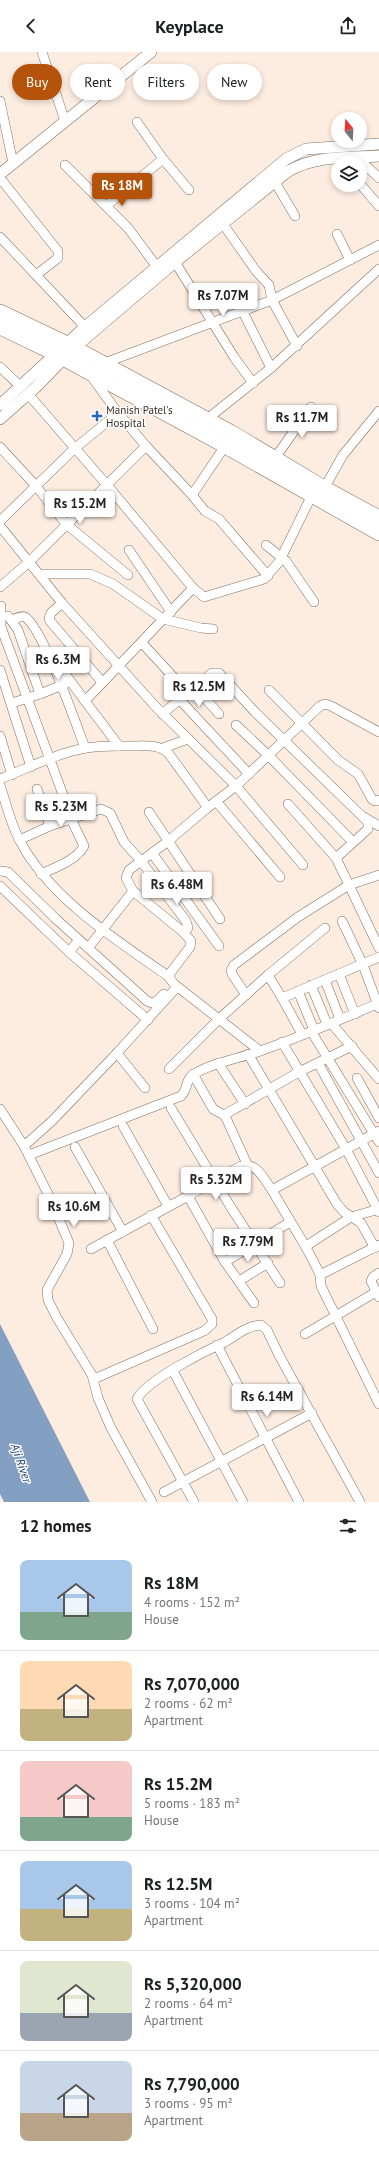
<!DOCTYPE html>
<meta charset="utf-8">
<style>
body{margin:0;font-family:"PT Sans",sans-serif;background:#f6f6f6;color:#202124;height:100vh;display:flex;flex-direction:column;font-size:15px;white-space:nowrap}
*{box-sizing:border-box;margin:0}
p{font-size:13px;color:#757577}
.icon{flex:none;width:22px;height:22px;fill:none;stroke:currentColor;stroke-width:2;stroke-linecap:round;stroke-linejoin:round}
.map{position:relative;height:1450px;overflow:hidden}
.side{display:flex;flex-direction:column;background:#fff;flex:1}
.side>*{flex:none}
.top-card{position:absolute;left:12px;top:12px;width:355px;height:36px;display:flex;gap:8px}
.needle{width:26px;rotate:342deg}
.buttons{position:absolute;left:331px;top:60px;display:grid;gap:8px}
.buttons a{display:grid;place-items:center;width:36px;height:36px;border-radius:50%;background:#fff;box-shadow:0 2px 6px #0003;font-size:20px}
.price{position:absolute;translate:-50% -34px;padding:0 9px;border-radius:4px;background:#fff;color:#222;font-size:13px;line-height:26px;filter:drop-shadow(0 1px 2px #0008)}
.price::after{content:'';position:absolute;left:50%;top:24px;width:12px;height:9px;margin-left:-6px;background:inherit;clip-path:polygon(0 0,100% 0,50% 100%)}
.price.on{background:#b45309;color:#fff}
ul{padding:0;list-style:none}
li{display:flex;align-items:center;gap:12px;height:100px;padding:0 20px}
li+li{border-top:1px solid #e0e0e0}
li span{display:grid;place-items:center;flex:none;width:112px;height:80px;border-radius:8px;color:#555}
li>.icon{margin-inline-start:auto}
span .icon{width:48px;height:48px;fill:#fffc;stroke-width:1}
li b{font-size:17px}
h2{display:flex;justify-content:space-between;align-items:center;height:48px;padding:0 20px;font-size:17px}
.tag{padding:0 14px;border-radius:18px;background:#fff;box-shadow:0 2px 6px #0003;font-size:14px;line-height:36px}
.tag.on{background:#b45309;color:#fff}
header{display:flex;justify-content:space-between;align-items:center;height:52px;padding:0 20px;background:#fff;font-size:18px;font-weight:800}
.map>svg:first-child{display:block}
.water{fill:#839fc2}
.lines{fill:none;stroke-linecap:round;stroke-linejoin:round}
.minor-casing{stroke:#806e61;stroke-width:10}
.tertiary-casing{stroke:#806e61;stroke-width:12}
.primary-casing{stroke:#806e61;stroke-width:16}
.minor{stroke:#fff;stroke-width:9}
.tertiary{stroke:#fff;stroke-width:11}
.primary{stroke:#fff;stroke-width:15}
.poi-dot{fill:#2269b9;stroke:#fdfdfd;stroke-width:1.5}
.labels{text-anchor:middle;stroke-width:3;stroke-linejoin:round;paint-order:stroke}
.poi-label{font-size:11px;fill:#3b332d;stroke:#fdfdfd;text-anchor:start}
.water-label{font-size:12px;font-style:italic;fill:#173e6c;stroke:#fdfdfd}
</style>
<header><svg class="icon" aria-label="back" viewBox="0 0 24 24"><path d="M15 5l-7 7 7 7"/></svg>Keyplace<svg class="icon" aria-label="share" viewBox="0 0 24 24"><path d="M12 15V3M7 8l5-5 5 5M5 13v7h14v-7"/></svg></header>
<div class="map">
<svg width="379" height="1450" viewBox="0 0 379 1450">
<rect width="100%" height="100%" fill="#fdece0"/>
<path class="water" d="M0 1272 90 1450H4L0 1442Z"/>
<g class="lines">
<g class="minor-casing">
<g id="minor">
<path d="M42 0 65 69"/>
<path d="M0 49 13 111"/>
<path d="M137 70 163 107 189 138"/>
<path d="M357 105 379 126"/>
<path d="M65 113 128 176 157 215"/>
<path d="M0 126 58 199V206L36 223"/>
<path d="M275 130 295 164"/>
<path d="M360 132 379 154"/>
<path d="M106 154 163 107"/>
<path d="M223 172 256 219 269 233 272 248 297 294"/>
<path d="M337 182 350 208"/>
<path d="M0 185 85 275"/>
<path d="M175 210 234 305 253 331"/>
<path d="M243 260 271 316"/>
<path d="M102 312 272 248 379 193"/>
<path d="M0 315 20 334"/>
<path d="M91 324 118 361 146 394 192 443 205 459 219 467 268 524"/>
<path d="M28 342 107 433 193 536 204 545 264 527 279 510 312 443"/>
<path d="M206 368 271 316 379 217"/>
<path d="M0 395 36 434 66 472 128 523"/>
<path d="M275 406 311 355"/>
<path d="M322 440 343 403 379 359"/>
<path d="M192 443 225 394"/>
<path d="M0 469 74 397 118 361"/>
<path d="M0 474 62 551 156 655 236 734 206 757"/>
<path d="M266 493 286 509 314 550"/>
<path d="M129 498 171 560"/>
<path d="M40 522H90L113 532 163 567 201 576 213 577"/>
<path d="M0 535 29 510 146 394"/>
<path d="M62 551 51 561 49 566 50 569 102 630"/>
<path d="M1 554V575L66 751"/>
<path d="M8 564 18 578 40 642 12 651"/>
<path d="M11 568C15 567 22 563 25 565 43 576 76 672 85 696"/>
<path d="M142 591 177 629"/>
<path d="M52 604 85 649"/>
<path d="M0 618 31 715"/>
<path d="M195 635 219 662"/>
<path d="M269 638 338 708 358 722 372 747 375 749 379 748"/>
<path d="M40 642 65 632"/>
<path d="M180 648 249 722"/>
<path d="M162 662 212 621H219L255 660 368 770V777L336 806"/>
<path d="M236 673 269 704 353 790"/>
<path d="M0 684 12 723"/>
<path d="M119 694 85 649 193 536"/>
<path d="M163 696 188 687"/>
<path d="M0 727C28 716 57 701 86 696 102 693 117 694 132 694 147 694 159 692 169 702L206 753V757L167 790 129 818 126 826 133 839 89 895"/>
<path d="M0 733C6 751 10 770 19 787 48 845 116 888 168 924L174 932 260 999"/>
<path d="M216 749 280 825"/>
<path d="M288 752 336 806 349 833 379 823"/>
<path d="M149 760 220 867"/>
<path d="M364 765 379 774"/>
<path d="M50 774 101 757 110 761 124 790 141 809 186 869 188 876 184 881"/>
<path d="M19 788 50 774 37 737"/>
<path d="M152 801 219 894"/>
<path d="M303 813 236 734 320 654 325 652 331 654 379 680"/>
<path d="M0 819 8 820 56 867 147 949 152 951 157 949 164 942"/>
<path d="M41 822C54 816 77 808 84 794L71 767"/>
<path d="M0 834 69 900"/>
<path d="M133 839 183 880 191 889 190 895 168 924"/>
<path d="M342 869 363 913 379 956"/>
<path d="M79 888 69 900 148 968"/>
<path d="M339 922 355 962"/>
<path d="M325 928 340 967"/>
<path d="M311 933 327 972"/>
<path d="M298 939 314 978"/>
<path d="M246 943 232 922 231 918 234 913 298 865 349 833 379 896"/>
<path d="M282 946 268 923 325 876"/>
<path d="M331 971 379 1027"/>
<path d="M311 979 379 1090"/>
<path d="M302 982 282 946 379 905"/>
<path d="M282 990 346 1097 379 1160"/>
<path d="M117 1001 145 1036"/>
<path d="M248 1002 337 1152 344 1160 361 1171 375 1196"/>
<path d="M218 1011 245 1052"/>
<path d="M318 1011 379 1121"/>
<path d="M169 1017 219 967 268 923"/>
<path d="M193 1022 213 1057 224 1063 227 1068 247 1112"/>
<path d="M357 1026 379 1066"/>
<path d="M171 1056 230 1154 280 1231"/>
<path d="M0 1057 24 1094"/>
<path d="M224 1063 299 1020 352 994"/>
<path d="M123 1074 168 1154"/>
<path d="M379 1079 272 1138C288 1167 307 1193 320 1223L379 1193"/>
<path d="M75 1095 123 1180"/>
<path d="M29 1103 181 1044C188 1038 185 1027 194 1022 214 1010 238 1007 260 999 300 985 340 968 379 951"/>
<path d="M188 1144 241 1114C257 1110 263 1126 272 1138"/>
<path d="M107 1188 153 1277"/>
<path d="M306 1194 351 1165 379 1157"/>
<path d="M91 1197 188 1144 225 1210"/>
<path d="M320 1223 321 1234 379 1352"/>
<path d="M239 1229 268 1211"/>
<path d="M379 1245 371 1229 373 1225 379 1221"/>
<path d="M254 1251 225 1210 290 1170"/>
<path d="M305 1282 376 1240"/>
<path d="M217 1293 299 1450"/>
<path d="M173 1319 243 1450"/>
<path d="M94 1327 204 1279 212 1272V1267L151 1163"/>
<path d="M164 1440 312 1361"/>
<path d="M152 1450 111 1376 98 1346 92 1323 57 1266 48 1248 47 1238 67 1202 69 1191 50 1146 24 1094 52 1069 117 1001 177 935"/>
<path d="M194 1450 137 1347C147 1328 205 1299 225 1290 237 1283 246 1274 261 1273L267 1278 280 1305 360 1450"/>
</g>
</g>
<g class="tertiary-casing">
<g id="tertiary">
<path d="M0 122 151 0"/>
<path d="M0 353 85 275 286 107 306 97 379 92"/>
<path d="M0 367 36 335 74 296 175 210 287 120C314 103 348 106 379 104"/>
</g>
</g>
<g class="primary-casing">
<g id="primary">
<path d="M0 260 67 292 232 381 324 436 379 466"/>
<path d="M0 275 50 299 213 387 379 481"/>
</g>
</g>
<use href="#minor" class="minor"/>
<use href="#tertiary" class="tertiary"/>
<use href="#primary" class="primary"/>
</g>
<path class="poi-dot" d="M95 358h4v4h4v4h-4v4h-4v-4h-4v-4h4z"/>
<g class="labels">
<g class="poi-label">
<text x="106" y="362">Manish Patel's<tspan x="106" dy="13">Hospital</tspan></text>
</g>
<g class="water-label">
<text transform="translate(21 1411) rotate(71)" y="4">Aji River</text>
</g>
</g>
</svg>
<div class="buttons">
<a><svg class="needle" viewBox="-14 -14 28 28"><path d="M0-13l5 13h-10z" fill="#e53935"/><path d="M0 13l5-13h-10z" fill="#757577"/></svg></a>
<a><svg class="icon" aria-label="layers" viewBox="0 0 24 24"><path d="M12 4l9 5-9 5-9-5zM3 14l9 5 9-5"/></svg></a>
</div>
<b class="price on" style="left:122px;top:155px">Rs 18M</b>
<b class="price" style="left:223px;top:265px">Rs 7.07M</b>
<b class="price" style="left:302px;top:387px">Rs 11.7M</b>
<b class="price" style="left:80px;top:473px">Rs 15.2M</b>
<b class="price" style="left:58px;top:629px">Rs 6.3M</b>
<b class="price" style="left:199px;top:656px">Rs 12.5M</b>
<b class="price" style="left:61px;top:776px">Rs 5.23M</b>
<b class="price" style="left:177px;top:854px">Rs 6.48M</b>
<b class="price" style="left:216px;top:1149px">Rs 5.32M</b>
<b class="price" style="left:74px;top:1176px">Rs 10.6M</b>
<b class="price" style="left:248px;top:1211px">Rs 7.79M</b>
<b class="price" style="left:267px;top:1366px">Rs 6.14M</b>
<div class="top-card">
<a class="tag on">Buy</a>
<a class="tag">Rent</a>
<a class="tag">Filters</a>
<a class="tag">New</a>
</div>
</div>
<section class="side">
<h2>12 homes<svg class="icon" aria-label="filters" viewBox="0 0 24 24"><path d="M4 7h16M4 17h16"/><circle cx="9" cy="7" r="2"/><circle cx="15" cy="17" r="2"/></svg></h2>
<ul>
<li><span style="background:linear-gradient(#a9c7e8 65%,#7fa58c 0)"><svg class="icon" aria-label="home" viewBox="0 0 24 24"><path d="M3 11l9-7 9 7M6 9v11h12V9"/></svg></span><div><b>Rs 18M</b><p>4 rooms · 152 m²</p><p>House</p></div></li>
<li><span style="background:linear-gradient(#ffd9b3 60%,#c2b280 0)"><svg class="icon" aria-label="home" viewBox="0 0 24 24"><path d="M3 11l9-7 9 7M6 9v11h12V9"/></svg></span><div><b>Rs 7,070,000</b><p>2 rooms · 62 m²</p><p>Apartment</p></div></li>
<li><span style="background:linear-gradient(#f6c9c9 70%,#7fa58c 0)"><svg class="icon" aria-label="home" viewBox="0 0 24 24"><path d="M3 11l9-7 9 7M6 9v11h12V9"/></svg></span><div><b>Rs 15.2M</b><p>5 rooms · 183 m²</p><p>House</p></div></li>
<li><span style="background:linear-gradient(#a9c7e8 60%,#c2b280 0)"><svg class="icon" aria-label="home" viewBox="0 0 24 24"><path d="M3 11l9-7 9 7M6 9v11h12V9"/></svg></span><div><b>Rs 12.5M</b><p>3 rooms · 104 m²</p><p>Apartment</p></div></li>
<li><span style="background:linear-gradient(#dfe7d0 65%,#9aa5b1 0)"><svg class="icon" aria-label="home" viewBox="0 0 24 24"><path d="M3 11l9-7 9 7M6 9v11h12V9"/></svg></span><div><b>Rs 5,320,000</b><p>2 rooms · 64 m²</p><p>Apartment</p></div></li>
<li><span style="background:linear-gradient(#c9d6e8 65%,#b9a48a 0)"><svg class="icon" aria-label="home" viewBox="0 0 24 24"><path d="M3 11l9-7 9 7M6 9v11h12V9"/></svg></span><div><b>Rs 7,790,000</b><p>3 rooms · 95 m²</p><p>Apartment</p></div></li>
</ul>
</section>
